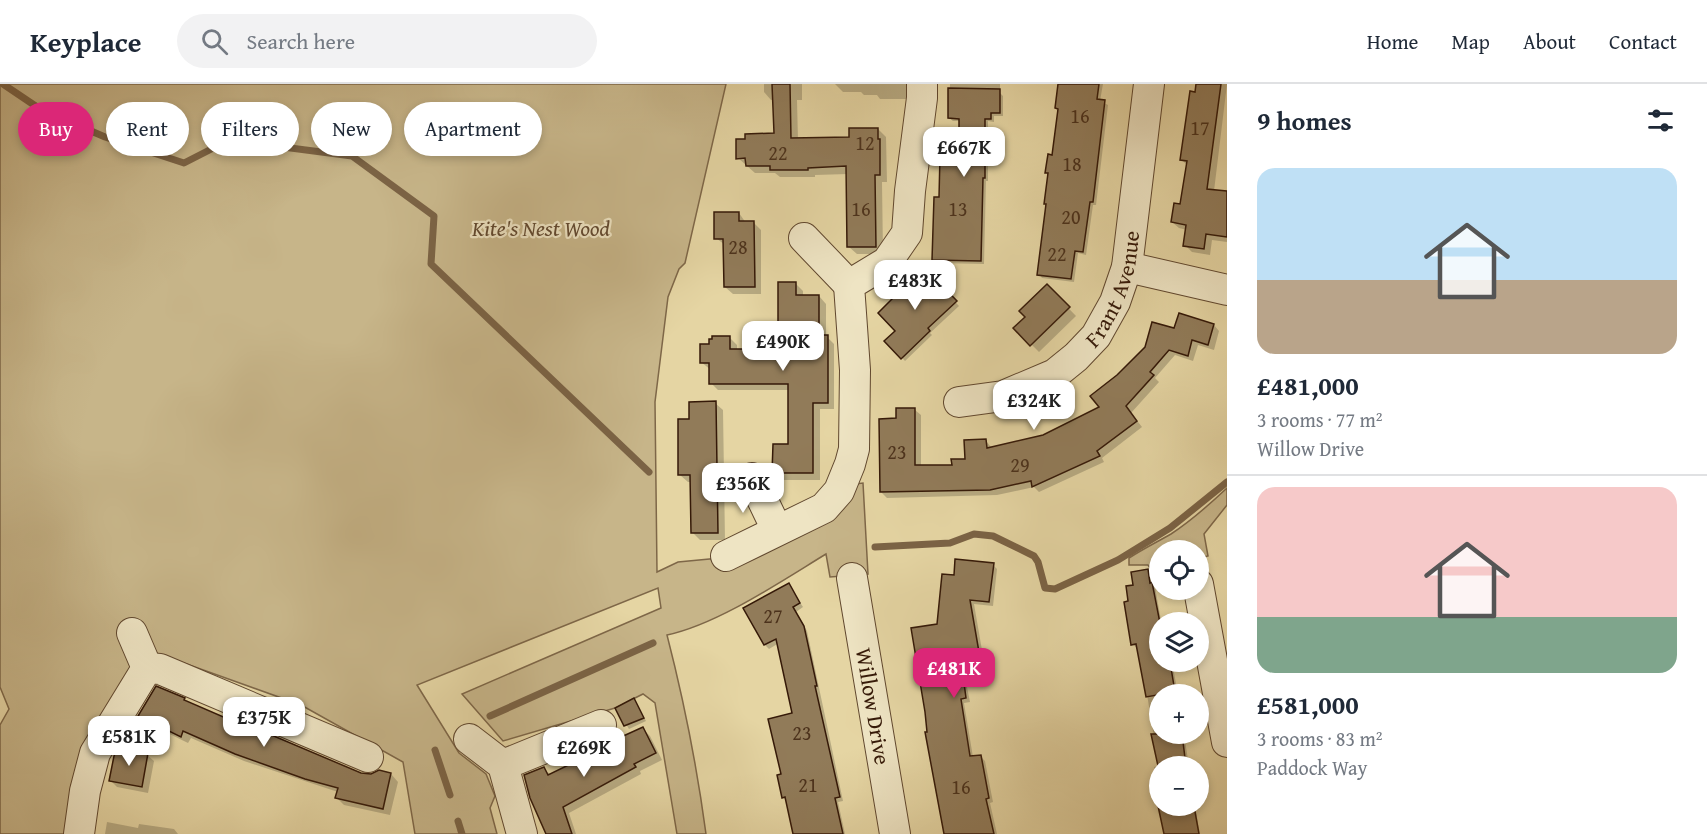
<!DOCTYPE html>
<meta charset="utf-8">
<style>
body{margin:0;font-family:"Gentium Book Plus",serif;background:#f2f2f3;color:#1f2937;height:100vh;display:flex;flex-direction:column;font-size:22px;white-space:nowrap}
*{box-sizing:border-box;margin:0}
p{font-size:20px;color:#747a83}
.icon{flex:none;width:33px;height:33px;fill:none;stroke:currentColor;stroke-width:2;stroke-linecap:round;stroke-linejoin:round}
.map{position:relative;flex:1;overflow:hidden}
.drawer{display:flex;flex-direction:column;background:#fff;width:480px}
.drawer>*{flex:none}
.top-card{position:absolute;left:18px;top:18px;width:570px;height:54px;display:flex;gap:12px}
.fabs{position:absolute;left:1149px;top:456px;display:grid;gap:12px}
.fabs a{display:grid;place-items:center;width:60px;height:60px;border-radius:50%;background:#fff;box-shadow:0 3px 9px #0003;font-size:30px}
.price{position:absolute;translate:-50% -51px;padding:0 14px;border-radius:12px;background:#fff;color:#222;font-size:20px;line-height:39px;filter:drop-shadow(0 2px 3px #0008)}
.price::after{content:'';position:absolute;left:50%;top:36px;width:18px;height:14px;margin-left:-9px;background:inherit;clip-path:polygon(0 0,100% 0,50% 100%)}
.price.current{background:#db2777;color:#fff}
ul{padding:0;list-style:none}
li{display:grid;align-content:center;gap:12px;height:318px;padding:0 30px}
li+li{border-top:2px solid #e0e1e3}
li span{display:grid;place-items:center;height:186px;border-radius:18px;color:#555}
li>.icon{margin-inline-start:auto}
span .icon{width:108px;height:108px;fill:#fffc;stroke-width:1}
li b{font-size:26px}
h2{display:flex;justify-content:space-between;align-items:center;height:72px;padding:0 30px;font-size:26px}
.pill{padding:0 21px;border-radius:27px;background:#fff;box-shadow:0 3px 9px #0003;font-size:21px;line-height:54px}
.pill.current{background:#db2777;color:#fff}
header{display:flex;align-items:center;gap:36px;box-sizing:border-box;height:84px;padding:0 30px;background:#fff;border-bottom:2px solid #e0e1e3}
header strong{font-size:28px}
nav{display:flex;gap:33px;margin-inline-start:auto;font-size:21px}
.search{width:420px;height:54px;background:#f2f2f3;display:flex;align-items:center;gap:15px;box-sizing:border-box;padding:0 21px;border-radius:33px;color:#747a83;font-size:22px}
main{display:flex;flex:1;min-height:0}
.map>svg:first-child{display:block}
.green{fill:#c7b589;stroke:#7e6748;stroke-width:1.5}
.shadow{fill:#0003}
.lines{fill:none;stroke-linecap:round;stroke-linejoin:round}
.stream{stroke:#7b6345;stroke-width:7}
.building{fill:#917b59;stroke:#351908;stroke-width:1.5}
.minor-casing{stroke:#61482f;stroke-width:32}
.minor{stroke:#eee4c3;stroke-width:30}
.labels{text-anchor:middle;stroke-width:4.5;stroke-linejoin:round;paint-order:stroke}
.number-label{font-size:20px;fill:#4c321c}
.park-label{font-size:22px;font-style:italic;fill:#61482f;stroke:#eee4c3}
.street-label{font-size:22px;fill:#351908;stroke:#eee4c3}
</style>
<header>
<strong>Keyplace</strong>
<div class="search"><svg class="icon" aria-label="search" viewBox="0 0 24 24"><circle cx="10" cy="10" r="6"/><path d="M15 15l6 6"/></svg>Search here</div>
<nav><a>Home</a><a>Map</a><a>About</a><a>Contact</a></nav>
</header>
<main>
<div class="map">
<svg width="1227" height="750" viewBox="0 0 1227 750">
<rect width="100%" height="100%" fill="#e5d5a3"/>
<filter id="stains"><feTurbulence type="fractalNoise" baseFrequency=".00333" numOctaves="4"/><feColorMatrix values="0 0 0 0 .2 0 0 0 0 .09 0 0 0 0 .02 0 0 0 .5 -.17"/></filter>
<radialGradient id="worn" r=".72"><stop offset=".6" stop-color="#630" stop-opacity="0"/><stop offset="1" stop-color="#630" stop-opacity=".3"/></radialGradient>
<g class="green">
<path d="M0 0H726L685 179 679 185 668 213 655 318 657 488 678 478 720 474 855 400 863 399 868 490 830 493 826 470C780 498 718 540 667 551 684 617 697 683 706 750H677L655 619 643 610 615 624 503 657 462 610 661 524 658 504 417 601 459 669 486 690 495 712 490 724 497 750H415L403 678 301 621 156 569 133 586 83 682 71 701 66 750H0V641L9 625 0 603Z"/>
<path d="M1227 404V421L1204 450 1208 472 1199 474 1198 466H1160L1159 483 1150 484 1148 481H1129V474C1143 465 1157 458 1171 450 1191 437 1210 420 1227 404Z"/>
</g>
<g class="shadow">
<path d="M764 0H802V16H797L798 56 850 55 878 45 886 53 887 98H882L883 170H857L849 163 848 90 815 91V93H780L775 89H755L738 74 775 51 774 16H771L764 8Z"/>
<path d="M835 0H907V15H880L877 11H864L861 8H843Z"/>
<path d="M950 0H1000V9L1003 12V32H994V38L988 37V97H986L984 180 937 179 933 176 941 115 961 73V37H953L949 34Z"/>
<path d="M1059 0H1103L1100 17 1108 21 1096 121H1093L1086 171 1078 169 1074 198 1042 194 1039 190 1050 91 1047 88 1053 72 1060 27 1056 24Z"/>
<path d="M1198 0H1227L1214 107 1227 109V158L1212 156 1210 171 1192 168 1185 161 1187 146 1179 144 1172 138 1182 121 1187 81 1182 76Z"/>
<path d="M739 129 746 139H754L761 146V210H733L725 203V161L716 154Z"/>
<path d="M924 185 959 222 930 249 932 251 905 277 886 257 897 247Z"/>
<path d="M795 199 803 207V212H819L826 220V252L834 260V325H820V396H781L774 388 789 361V306H718L711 299V286L701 278 711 262 730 254 737 261V267H779Z"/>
<path d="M1047 202 1076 232 1039 268 1015 244 1027 233Z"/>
<path d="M1214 241 1219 247 1214 266 1198 261 1193 277 1175 271 1155 294 1159 298 1131 329 1142 343 1102 374 1104 378 1039 408 1034 403 997 411 887 414 881 408 897 336 915 326 921 331V383H953L966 376 986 357 992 364 1044 352 1101 324 1175 246Z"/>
<path d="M715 319 723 326 725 456H700L692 448V398H688L680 391 690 337Z"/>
<path d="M993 481 997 485 993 522 974 520 983 572 974 574 978 601 967 603 970 618 964 619 973 673 980 672 985 677 993 718 990 719 997 750H946L929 649 938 541 955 492Z"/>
<path d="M1147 486 1151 490 1153 501 1155 503 1161 536 1166 538H1160V578H1172L1178 610H1160V650H1184L1189 682H1160V714L1154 683 1159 682 1139 563H1136L1132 560 1130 518 1134 502Z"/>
<path d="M788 500 803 523 796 528 807 547 843 717 838 718 845 750H795L788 717 784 713 783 692 794 630 779 559 769 565 765 561 745 525Z"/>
<path d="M184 615 189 620 361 690H391L398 698 390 731 344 721 337 714 338 708 244 677 191 654 188 659 147 639 140 631Z"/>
<path d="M634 616 646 637 629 645 617 625Z"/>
<path d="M643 645 650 652 662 676 640 687 641 690 569 729 576 750H548L544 685 551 691Z"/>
<path d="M147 671 154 677 148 709 117 703 110 696Z"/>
<path d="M1161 722H1195L1200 750H1166Z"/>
<path d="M107 738 138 744 139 740 174 745 178 750H105Z"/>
</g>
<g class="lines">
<g class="stream">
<path d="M3 0 40 25 105 53 184 79 229 56 352 72 434 132 431 180 649 388"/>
<path d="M875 463 950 459 974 450 993 452 1034 472 1038 478 1045 504 1055 505 1118 476 1170 444 1227 398"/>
<path d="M490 632 653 559"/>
<path d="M435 666 450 711"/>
<path d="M458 737 462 750"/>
</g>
</g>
<g class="building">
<path d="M772 0H790L791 54 849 53V44H878V55H880V91H875L876 163H847L846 82 808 84V86H770V82H746L745 74 736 75V55H745V50L774 49Z"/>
<path d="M1058 0H1099L1097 15 1105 16 1093 118H1090L1083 168 1075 167 1071 195 1037 191 1046 120H1044L1048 89H1045L1048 70 1052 71 1058 25 1055 24Z"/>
<path d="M1196 0H1221L1207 105 1227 107V153L1206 150 1204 165 1183 162 1186 141 1171 138 1174 119 1180 120 1187 77 1180 76 1190 7 1195 8Z"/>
<path d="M948 4 1000 5V29H991V35H985V94H983L981 177 932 176 934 113H939L940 72H959V35L948 34Z"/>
<path d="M714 128H739V137H754L755 203H724L723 155H714Z"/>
<path d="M924 183 957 217 928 244 930 247 901 275 884 257 895 247 878 229Z"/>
<path d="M778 198H796V211H819V251H828V319H813V389H772L773 360H788V300H709V279H700V260H709V255H712V252H730V265H778Z"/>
<path d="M1047 200 1070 223 1030 262 1013 244 1025 233 1019 227Z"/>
<path d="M1179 229 1214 240 1208 261 1192 256 1188 272 1169 266 1150 288 1154 291 1126 322 1137 337 1097 367 1100 372 1032 403 1031 397 990 406 880 408 879 335 896 334V324H915V381H952L951 375H965L964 356 986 355 987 364 1043 351 1099 323 1090 312 1117 291 1145 263 1152 238 1174 244Z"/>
<path d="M716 317 718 449H691L690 391H678V335H689V318Z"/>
<path d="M955 475 994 479 989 518 970 516 979 568 970 570 974 597 964 599 966 614 961 615 970 672 981 671 989 714 986 715 994 750H944L925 648H927L925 628 911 544 937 540 942 490 954 491Z"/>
<path d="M1148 485 1150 499 1152 498 1160 539V578H1170L1175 608 1146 613 1136 560 1131 561 1124 518 1128 517 1126 502 1133 501 1131 488Z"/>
<path d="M789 499 800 519 793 523 804 542 817 602H815L840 713 835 714 843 750H793L785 713 782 714 777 691 781 690 768 635 792 629 776 555 764 561 743 524Z"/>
<path d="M156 602 185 614 184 616 258 648 259 646 262 647 361 689 371 690 379 686 391 689 383 725 335 714 338 704 305 695 235 670 183 647 181 653 138 632Z"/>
<path d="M634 614 644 634 624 642 615 624Z"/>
<path d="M643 643 656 669 634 680 636 683 563 723 572 750H546L530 714 524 691 544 683 548 691 587 672 586 669Z"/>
<path d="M1151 650H1182L1186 682H1158Z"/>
<path d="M119 663 148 669 142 703 109 697 114 672Z"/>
<path d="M1158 722H1194L1199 750H1164Z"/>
</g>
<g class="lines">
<g class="minor-casing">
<g id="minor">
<path d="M804 154 849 201"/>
<path d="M1127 183 1227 206"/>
<path id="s1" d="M959 318 1003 312 1055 290 1076 273 1096 252 1115 218 1127 183 1149 0"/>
<path d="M752 394 777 446"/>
<path d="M726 472 824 424 839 407 850 380 854 365 855 286 849 201 887 178 907 149 910 107 922 14V0"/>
<path id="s2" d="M852 494 895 750"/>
<path d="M1198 500 1227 658"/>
<path d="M132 549 147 584"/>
<path d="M469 655 503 681 522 750"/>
<path d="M503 681 601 641"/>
<path d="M79 750 85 707 95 669 147 584 160 585 368 673"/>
</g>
</g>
<use href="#minor" class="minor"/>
</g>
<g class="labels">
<g class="number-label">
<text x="1080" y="39">16</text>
<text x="1200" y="51">17</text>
<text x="865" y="66">12</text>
<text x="778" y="76">22</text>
<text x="1072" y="87">18</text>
<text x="861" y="132">16</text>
<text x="958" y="132">13</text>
<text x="1071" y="140">20</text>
<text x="738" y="170">28</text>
<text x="1057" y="177">22</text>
<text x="897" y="375">23</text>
<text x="1020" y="388">29</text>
<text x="773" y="539">27</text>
<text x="802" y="656">23</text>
<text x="808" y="708">21</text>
<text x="961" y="710">16</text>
</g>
<g class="park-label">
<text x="541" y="152">Kite's Nest Wood</text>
</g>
<g class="street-label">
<text dy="8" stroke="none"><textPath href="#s1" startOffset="208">Frant Avenue</textPath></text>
<text dy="8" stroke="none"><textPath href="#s2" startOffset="130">Willow Drive</textPath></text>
</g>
</g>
<rect width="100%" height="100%" filter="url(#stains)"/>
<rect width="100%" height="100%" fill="url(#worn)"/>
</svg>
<div class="fabs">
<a><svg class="icon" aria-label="locate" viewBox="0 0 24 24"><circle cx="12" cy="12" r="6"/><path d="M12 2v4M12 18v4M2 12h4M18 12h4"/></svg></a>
<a><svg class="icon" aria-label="layers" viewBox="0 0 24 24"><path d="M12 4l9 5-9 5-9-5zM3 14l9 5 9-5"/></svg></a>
<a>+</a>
<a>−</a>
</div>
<b class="price" style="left:964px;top:94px">£667K</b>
<b class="price" style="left:915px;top:227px">£483K</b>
<b class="price" style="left:783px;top:288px">£490K</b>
<b class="price" style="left:1034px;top:347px">£324K</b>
<b class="price" style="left:743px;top:430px">£356K</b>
<b class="price current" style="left:954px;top:615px">£481K</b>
<b class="price" style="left:264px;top:664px">£375K</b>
<b class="price" style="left:129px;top:683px">£581K</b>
<b class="price" style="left:584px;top:694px">£269K</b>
<div class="top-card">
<a class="pill current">Buy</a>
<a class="pill">Rent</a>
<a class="pill">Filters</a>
<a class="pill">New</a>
<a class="pill">Apartment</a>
</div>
</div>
<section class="drawer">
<h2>9 homes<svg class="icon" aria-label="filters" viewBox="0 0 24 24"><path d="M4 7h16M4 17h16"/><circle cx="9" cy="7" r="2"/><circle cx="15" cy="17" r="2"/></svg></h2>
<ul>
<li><span style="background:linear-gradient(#bfe0f5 60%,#b9a48a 0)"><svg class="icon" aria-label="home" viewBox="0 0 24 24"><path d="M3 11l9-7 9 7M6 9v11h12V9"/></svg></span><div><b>£481,000</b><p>3 rooms · 77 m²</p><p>Willow Drive</p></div></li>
<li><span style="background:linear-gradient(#f6c9c9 70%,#7fa58c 0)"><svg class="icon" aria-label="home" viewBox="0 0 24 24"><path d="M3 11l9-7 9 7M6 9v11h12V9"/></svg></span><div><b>£581,000</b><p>3 rooms · 83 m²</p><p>Paddock Way</p></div></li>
</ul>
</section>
</main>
